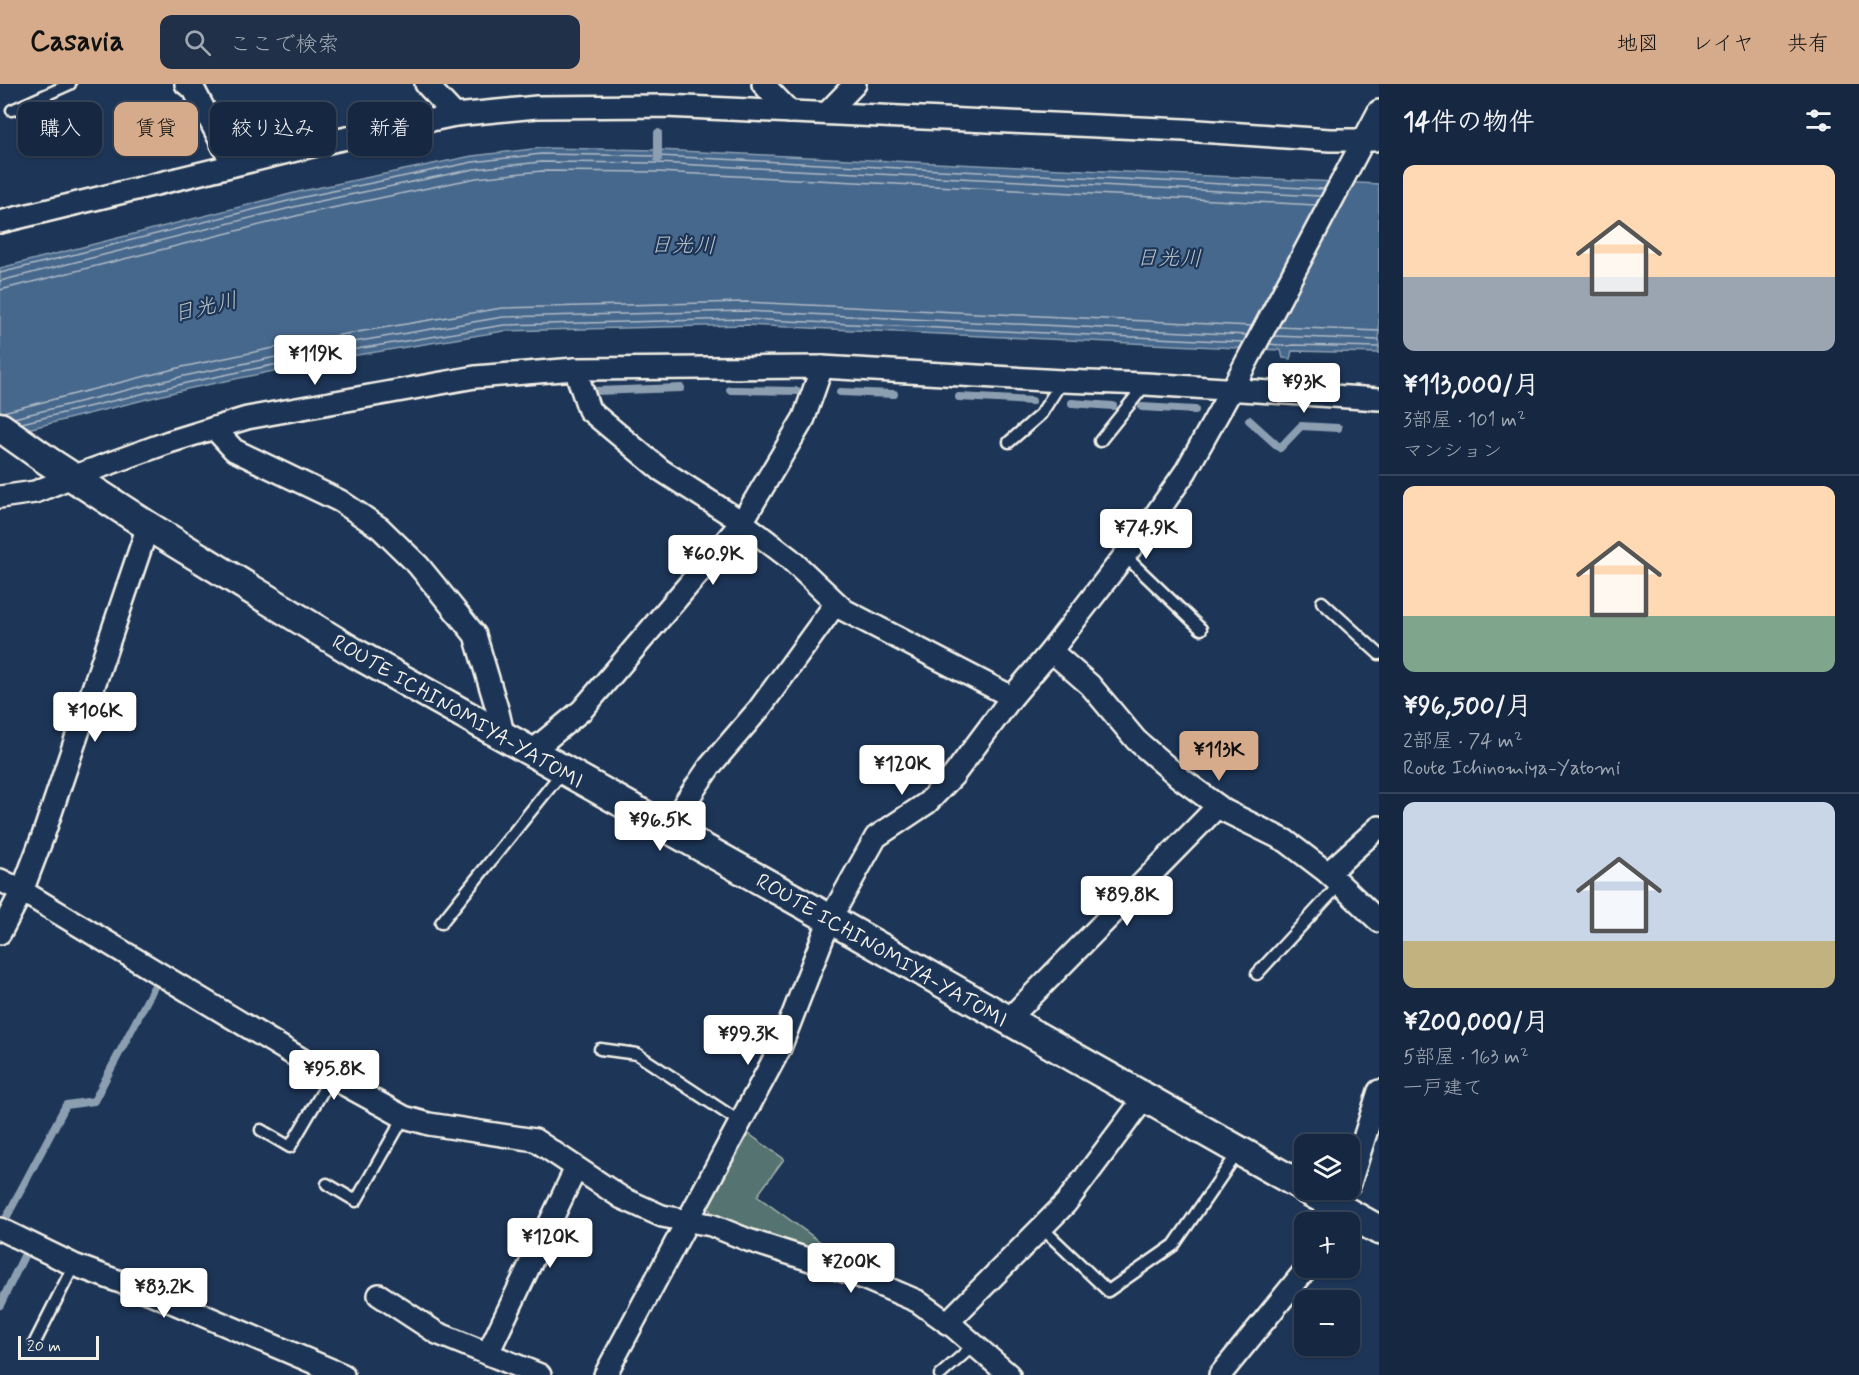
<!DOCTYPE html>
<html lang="ja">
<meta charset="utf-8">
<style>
body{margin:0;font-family:Mynerve,"Klee One",sans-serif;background:#1f3048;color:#f1f3f6;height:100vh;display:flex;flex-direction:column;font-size:22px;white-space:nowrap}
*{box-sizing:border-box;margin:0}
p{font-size:20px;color:#9ea6b1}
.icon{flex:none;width:33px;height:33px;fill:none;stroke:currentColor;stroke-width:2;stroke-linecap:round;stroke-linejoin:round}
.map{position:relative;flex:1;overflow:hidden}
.drawer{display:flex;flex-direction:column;background:#162841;width:480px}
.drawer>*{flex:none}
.guide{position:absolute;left:18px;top:18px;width:570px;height:54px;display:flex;gap:12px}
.fabs{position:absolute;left:1294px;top:1050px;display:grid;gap:12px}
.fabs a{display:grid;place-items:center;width:66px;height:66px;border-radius:12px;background:#162841;box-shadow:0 2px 4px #0004,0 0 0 2px #35445a;font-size:30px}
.scale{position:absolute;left:18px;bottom:15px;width:81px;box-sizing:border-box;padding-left:6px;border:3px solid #f4f1e8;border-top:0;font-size:16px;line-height:21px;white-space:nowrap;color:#f4f1e8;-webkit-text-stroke:4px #1d3557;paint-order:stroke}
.price{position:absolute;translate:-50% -51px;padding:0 14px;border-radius:6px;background:#fff;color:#222;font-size:20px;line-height:39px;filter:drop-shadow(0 2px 3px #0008)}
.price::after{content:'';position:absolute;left:50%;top:36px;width:18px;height:14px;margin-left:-9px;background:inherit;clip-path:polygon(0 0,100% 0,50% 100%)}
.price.selected{background:#d6ab8b;color:#111}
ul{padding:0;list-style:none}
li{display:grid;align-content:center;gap:12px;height:318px;padding:0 24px}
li+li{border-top:2px solid #35445a}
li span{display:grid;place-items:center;height:186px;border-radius:12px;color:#555}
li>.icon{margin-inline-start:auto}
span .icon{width:108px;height:108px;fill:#fffc;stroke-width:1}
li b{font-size:26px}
h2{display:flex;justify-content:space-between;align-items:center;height:72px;padding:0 24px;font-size:26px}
.chip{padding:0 21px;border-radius:12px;background:#162841;box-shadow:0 2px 4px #0004,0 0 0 2px #35445a;font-size:21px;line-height:54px}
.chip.selected{background:#d6ab8b;color:#111}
header{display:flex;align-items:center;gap:36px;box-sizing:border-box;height:84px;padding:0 30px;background:#d6ab8b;color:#111}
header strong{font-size:28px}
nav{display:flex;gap:33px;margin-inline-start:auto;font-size:21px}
.search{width:420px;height:54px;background:#1f3048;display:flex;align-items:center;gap:15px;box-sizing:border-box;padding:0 21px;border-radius:12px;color:#9ea6b1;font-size:22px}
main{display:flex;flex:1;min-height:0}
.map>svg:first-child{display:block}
.green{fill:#557371;stroke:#a4b2ac;stroke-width:1.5}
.water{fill:#47688d;stroke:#8c9fb1;stroke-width:1.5}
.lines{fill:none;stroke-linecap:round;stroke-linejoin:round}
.shore{stroke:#afbac4;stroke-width:1.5}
.stream{stroke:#8c9fb1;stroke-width:8}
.lane-casing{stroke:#f4f1e8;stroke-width:15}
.street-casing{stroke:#f4f1e8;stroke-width:26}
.secondary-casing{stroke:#f4f1e8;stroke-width:33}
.lane{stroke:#1d3557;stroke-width:10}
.street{stroke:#1d3557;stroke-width:21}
.secondary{stroke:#1d3557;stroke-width:28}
.labels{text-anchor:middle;stroke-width:4.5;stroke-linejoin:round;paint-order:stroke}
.street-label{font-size:21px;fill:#f4f1e8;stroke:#1d3557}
.water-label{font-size:22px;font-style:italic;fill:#b7c1c8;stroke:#1d3557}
</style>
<header>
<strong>Casavia</strong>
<div class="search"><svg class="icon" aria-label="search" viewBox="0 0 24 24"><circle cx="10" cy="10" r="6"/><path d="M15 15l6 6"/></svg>ここで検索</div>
<nav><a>地図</a><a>レイヤ</a><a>共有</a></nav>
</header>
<main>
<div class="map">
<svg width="1379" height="1291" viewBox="0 0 1379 1291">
<rect width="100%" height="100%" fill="#1d3557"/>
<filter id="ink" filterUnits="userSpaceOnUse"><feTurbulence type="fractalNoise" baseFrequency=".0167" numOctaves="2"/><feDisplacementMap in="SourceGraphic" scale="12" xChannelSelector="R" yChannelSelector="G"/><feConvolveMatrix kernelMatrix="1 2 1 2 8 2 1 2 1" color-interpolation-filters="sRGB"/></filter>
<g filter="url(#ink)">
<path class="green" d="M749 1050 784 1075 757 1112 833 1167 825 1173 713 1133 708 1122Z"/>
<path class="water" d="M541 64 658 66 1379 100V269L1292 267 1290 275 1283 274 1281 266 745 241 504 247 327 276 187 305 0 352V184L302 107 472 72Z"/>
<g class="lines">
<g class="shore">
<path d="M0 189 304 113 473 78 541 70 658 72 1324 105"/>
<path d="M0 197 306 120 474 85 541 78 657 79 1320 112"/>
<path d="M0 206 308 129 476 94 542 87 657 88 1316 121"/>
<path d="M1278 243 1379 247"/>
<path d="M1274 252 1379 256"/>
<path d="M1270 260 1287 262 1293 261 1379 263"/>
<path d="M3 328 182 283 322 254 502 224 745 218 1252 242"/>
<path d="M14 334 184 292 324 263 503 233 745 227 1247 251"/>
<path d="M22 339 186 299 326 270 504 241 745 235 1243 258"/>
</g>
<g class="stream">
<path d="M658 49V75"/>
<path d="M730 306 797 307"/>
<path d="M595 307 681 304"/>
<path d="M840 308 894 310"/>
<path d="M959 313 1032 317"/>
<path d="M1072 319 1113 322"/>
<path d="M1142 323 1195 326"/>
<path d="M1249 336 1280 364 1301 342 1338 344"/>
<path d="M4 1138 66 1021 94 1017 154 903"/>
<path d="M0 1221 24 1172"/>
</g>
<g class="lane-casing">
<g id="lane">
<path d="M12 26 70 0"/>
<path d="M1100 357 1145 301"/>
<path d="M1009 358 1041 330 1062 297"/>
<path d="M1124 471 1201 545"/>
<path d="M1322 518 1379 570"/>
<path d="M441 839 563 687"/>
<path d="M1257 890 1340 800"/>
<path d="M600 965 637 970 740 1038"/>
<path d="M261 1046 290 1063 331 993"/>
<path d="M327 1100 356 1117 404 1033"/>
<path d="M1042 1144 1108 1207 1174 1161 1239 1067"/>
<path d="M35 1258 74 1181"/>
<path d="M940 1291 974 1261"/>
</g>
</g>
<g class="street-casing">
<g id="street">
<path d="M186 0 193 4 233 81"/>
<path d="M426 0 455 31"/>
<path d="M763 0 790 28"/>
<path d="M827 29 855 0"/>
<path d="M0 138 333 57 455 31 537 23 665 22 1184 46 1330 56H1375"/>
<path d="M575 285 589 326 661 386 742 438 789 474 844 526 1012 613"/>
<path d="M214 344 234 366 340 417 380 444 418 481 475 551 498 628 504 654"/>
<path d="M0 413 35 408 72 393 169 358 247 334 475 293 575 285 822 283 1062 297 1146 300 1379 315"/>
<path d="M1051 567 1090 601 1136 656 1180 694 1225 727 1286 757 1328 789 1379 837"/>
<path d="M530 669 582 626 742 438 804 334 822 283"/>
<path d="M667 745 710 682 759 625 836 519"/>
<path d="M1328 789 1379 743"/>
<path d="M0 796 22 807 43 752 148 442"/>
<path d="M0 849 22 807 331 993 404 1033 429 1040 535 1056 622 1114 662 1132 711 1141 748 1156 854 1190 917 1217 955 1244 1009 1291"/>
<path d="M1007 937 1218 722"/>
<path d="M1350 1099 1379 1007"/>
<path d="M0 1145 74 1181 153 1210 343 1291"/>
<path d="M379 1211 437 1249 540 1291"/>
<path d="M947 1239 1066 1119 1145 1013"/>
<path d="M488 1269 576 1084"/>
<path d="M605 1291 780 964 830 835 876 753 927 719 953 692 1012 613 1051 567 1152 436 1186 387 1238 294 1379 27"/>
<path d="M1220 1291 1307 1184"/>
</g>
</g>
<g class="secondary-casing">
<g id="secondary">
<path d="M0 343 48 377 148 442 355 569 830 835 1305 1104"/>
<path d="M1307 1106 1379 1146"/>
</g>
</g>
<use href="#lane" class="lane"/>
<use href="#street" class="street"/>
<use href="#secondary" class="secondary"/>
</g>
</g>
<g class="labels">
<g class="street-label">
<text transform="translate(458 627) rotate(30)" y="7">ROUTE ICHINOMIYA-YATOMI</text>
<text transform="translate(882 866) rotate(30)" y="7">ROUTE ICHINOMIYA-YATOMI</text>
</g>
<g class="water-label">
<text transform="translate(683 160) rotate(1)" y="8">日光川</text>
<text transform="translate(1169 173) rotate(1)" y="8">日光川</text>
<text transform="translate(205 222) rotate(-13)" y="8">日光川</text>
</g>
</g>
</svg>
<div class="fabs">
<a><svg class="icon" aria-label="layers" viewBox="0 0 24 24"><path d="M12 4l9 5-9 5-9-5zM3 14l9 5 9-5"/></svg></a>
<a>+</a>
<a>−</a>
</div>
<div class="scale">20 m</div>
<b class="price" style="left:315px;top:302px">¥119K</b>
<b class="price" style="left:1304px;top:330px">¥93K</b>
<b class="price" style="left:1146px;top:476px">¥74.9K</b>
<b class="price" style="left:713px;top:502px">¥60.9K</b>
<b class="price" style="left:95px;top:659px">¥106K</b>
<b class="price selected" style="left:1219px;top:698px">¥113K</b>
<b class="price" style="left:902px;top:712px">¥120K</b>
<b class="price" style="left:660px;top:768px">¥96.5K</b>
<b class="price" style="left:1127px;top:843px">¥89.8K</b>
<b class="price" style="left:748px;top:982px">¥99.3K</b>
<b class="price" style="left:334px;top:1017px">¥95.8K</b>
<b class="price" style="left:550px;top:1185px">¥120K</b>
<b class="price" style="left:851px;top:1210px">¥200K</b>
<b class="price" style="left:164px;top:1235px">¥83.2K</b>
<div class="guide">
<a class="chip">購入</a>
<a class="chip selected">賃貸</a>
<a class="chip">絞り込み</a>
<a class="chip">新着</a>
</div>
</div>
<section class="drawer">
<h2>14件の物件<svg class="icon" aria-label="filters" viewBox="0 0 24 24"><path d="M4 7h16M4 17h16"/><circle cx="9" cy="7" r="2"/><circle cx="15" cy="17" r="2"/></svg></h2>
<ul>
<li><span style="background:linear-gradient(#ffd9b3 60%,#9aa5b1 0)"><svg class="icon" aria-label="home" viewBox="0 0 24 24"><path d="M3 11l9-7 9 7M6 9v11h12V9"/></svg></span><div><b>¥113,000/月</b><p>3部屋 · 101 m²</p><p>マンション</p></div></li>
<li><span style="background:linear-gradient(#ffd9b3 70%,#7fa58c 0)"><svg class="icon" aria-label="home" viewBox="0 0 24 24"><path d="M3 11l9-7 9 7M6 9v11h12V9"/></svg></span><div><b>¥96,500/月</b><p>2部屋 · 74 m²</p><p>Route Ichinomiya-Yatomi</p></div></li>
<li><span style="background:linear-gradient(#c9d6e8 75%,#c2b280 0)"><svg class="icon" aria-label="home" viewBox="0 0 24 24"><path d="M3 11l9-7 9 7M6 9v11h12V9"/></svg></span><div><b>¥200,000/月</b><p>5部屋 · 163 m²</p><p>一戸建て</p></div></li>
</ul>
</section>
</main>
